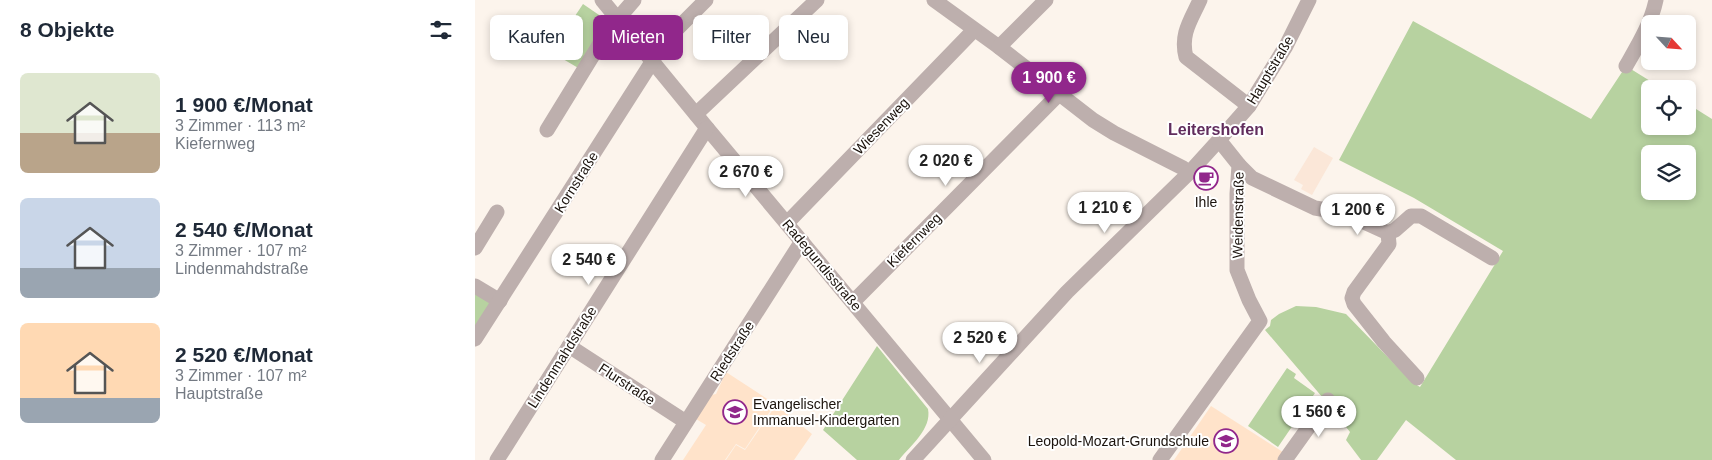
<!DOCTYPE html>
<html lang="de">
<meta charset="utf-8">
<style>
body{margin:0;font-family:Helvetica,sans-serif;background:#f2f2f3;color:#1f2937;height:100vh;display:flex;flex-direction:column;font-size:19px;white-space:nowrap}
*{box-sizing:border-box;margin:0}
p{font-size:16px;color:#747a83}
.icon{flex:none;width:28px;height:28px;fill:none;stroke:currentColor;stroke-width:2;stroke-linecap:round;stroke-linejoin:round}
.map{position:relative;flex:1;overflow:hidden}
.panel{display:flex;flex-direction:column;background:#fff;width:475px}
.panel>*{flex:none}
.guide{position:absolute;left:15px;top:15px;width:475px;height:45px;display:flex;gap:10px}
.needle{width:32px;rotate:116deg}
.controls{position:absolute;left:1166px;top:15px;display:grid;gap:10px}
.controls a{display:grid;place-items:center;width:55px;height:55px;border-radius:8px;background:#fff;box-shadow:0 2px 8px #0003;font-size:25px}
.price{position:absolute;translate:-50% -42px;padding:0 11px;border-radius:18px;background:#fff;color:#222;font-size:16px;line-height:32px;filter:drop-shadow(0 1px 2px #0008)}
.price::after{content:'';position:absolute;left:50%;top:30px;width:15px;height:11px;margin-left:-8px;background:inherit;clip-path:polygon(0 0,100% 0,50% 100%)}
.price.selected{background:#91278b;color:#fff}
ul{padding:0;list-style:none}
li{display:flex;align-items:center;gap:15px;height:125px;padding:0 20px}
li span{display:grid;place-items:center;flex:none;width:140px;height:100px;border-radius:8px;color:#555}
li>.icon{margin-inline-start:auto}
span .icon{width:60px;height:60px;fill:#fffc;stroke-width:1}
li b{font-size:21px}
h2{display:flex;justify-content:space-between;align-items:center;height:60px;padding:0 20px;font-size:21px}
.tag{padding:0 18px;border-radius:8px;background:#fff;box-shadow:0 2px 8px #0003;font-size:18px;line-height:45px}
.tag.selected{background:#91278b;color:#fff}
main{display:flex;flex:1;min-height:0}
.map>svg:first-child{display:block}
.built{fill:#ffe3ca}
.industrial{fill:#fbe7d8}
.green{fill:#b7d2a0;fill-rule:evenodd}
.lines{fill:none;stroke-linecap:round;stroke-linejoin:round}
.minor{stroke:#bdafad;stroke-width:15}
.labels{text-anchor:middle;stroke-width:4;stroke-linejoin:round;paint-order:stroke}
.street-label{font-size:14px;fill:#1b130d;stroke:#fff}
.poi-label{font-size:14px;fill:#1b130d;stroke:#fff}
.quarter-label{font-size:16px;font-weight:bold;fill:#612d5d;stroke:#fff}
</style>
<main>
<section class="panel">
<h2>8 Objekte<svg class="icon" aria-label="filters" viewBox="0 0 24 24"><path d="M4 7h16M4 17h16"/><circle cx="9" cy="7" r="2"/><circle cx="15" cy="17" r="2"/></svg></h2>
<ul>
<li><span style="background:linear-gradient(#dfe7d0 60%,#b9a48a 0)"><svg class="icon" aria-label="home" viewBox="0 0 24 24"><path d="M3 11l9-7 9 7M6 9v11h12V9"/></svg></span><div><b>1 900 €/Monat</b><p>3 Zimmer · 113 m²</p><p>Kiefernweg</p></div></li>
<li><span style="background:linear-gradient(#c9d6e8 70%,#9aa5b1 0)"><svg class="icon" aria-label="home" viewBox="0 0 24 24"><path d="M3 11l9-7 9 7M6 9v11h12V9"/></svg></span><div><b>2 540 €/Monat</b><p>3 Zimmer · 107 m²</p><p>Lindenmahdstraße</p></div></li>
<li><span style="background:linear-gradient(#ffd9b3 75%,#9aa5b1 0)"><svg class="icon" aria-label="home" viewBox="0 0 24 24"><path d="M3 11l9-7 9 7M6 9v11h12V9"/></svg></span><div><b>2 520 €/Monat</b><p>3 Zimmer · 107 m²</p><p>Hauptstraße</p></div></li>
</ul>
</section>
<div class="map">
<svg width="1237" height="460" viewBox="0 0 1237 460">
<rect width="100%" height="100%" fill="#fcf4ec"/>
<g class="built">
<path d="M251 372 300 404 270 449 261 444 250 460H208L231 425 221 419 236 395 241 394Z"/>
<path d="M301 405 337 434 319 460H251L261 445 270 450Z"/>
<path d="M736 406 811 454 807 460H699Z"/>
</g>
<path class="industrial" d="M839 147 858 158 837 195 826 189 828 185 819 180Z"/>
<g class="green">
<path d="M108 4 127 17 132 26 105 69 76 52Z"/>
<path d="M938 21 1116 119 1151 66 1188 89H1175V126H1212L1213 104 1237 119V460H981L931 420 902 460H886L871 440 875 432 848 398 790 330 795 326 796 320 804 314 821 306 841 307 871 314 937 382 945 387 1028 251 939 198 864 160ZM1175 154H1212V191H1175Z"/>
<path d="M0 292 21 304 0 337Z"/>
<path d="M402 346 453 409C457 429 435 446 424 460H382L348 430Z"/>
<path d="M812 368 821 374 819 378 840 393 803 447 773 426Z"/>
</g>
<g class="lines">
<g class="minor">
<path d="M127 0 232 128 509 460"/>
<path d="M459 0 524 47 618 120 639 133 708 168 714 173"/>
<path d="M725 0C716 20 705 34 711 57L774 106"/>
<path d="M524 47 571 0"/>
<path d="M1151 66C1163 45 1176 24 1181 0"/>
<path d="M221 114 342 0"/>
<path d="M72 130 134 29 159 0"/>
<path d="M764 165 777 178 840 208 869 213 913 233 920 230 936 216H946L1017 258"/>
<path d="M312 223 499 30"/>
<path d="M913 233 914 244 879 292 877 298 879 304 909 342 942 378"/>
<path d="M0 248 22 212"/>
<path d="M0 286 25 301"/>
<path d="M378 302 585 93"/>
<path d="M0 339 177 62 186 45 231 0"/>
<path d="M94 346 211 422"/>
<path d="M22 460 232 128"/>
<path d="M187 460 327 241"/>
<path d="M438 460 592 292 714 173 744 140 774 106 811 46 834 0"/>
<path d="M685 460 785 321 774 300 762 270V194L764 165 744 140"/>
<path d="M810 460 853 400"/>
</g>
</g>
<defs>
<g id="cafe-ring" transform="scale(1.25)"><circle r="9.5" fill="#fff" stroke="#91278b" stroke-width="1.5"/><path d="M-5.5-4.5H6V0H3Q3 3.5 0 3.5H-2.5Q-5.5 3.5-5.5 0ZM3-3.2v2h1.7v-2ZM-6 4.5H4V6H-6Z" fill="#91278b"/></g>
<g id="school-ring" transform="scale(1.25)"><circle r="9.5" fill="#fff" stroke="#91278b" stroke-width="1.5"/><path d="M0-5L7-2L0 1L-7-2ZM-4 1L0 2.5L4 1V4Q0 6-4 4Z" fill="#91278b"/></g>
</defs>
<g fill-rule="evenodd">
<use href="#cafe-ring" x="731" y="178"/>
<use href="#school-ring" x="260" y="412"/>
<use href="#school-ring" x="751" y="441"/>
</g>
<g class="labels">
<g class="street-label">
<text transform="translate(795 70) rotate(-59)" y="5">Hauptstraße</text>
<text transform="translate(406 126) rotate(-46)" y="5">Wiesenweg</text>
<text transform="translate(101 182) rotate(-58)" y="5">Kornstraße</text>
<text transform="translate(763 215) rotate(-89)" y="5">Weidenstraße</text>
<text transform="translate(439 240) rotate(-45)" y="5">Kiefernweg</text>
<text transform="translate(347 265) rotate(50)" y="5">Radegundisstraße</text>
<text transform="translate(257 351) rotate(-57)" y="5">Riedstraße</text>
<text transform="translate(87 357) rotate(-58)" y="5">Lindenmahdstraße</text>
<text transform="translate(152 384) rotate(33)" y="5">Flurstraße</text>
</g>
<g class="poi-label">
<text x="731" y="207">Ihle</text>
<text x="278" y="409" text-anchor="start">Evangelischer<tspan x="278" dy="16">Immanuel-Kindergarten</tspan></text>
<text x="734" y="446" text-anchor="end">Leopold-Mozart-Grundschule</text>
</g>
<g class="quarter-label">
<text x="741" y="135">Leitershofen</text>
</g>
</g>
</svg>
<div class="controls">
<a><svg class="needle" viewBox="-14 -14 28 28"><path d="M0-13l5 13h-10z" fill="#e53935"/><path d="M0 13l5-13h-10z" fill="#747a83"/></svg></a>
<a><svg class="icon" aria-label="locate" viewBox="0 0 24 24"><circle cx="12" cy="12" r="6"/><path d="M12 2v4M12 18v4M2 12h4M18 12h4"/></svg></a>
<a><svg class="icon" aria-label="layers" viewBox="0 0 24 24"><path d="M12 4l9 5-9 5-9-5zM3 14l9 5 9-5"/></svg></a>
</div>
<b class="price selected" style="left:574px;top:104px">1 900 €</b>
<b class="price" style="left:471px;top:187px">2 020 €</b>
<b class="price" style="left:271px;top:198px">2 670 €</b>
<b class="price" style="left:630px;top:234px">1 210 €</b>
<b class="price" style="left:883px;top:236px">1 200 €</b>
<b class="price" style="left:114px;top:286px">2 540 €</b>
<b class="price" style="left:505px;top:364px">2 520 €</b>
<b class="price" style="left:844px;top:438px">1 560 €</b>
<div class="guide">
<a class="tag">Kaufen</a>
<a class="tag selected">Mieten</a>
<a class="tag">Filter</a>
<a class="tag">Neu</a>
</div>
</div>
</main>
